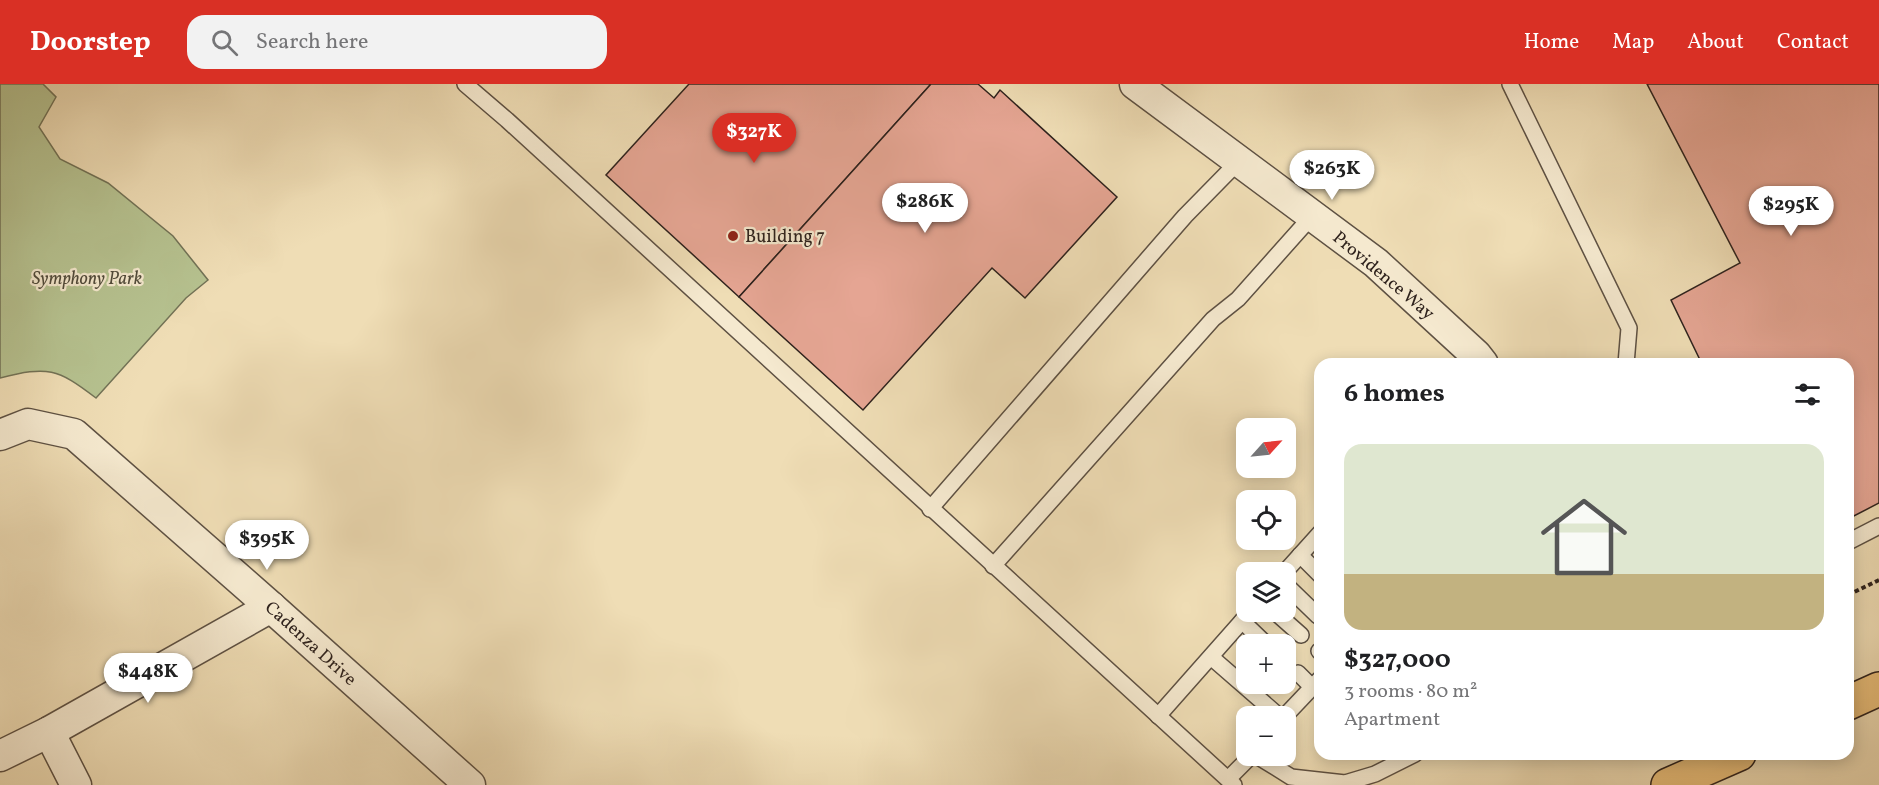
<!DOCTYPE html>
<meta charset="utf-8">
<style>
body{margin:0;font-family:Vollkorn,serif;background:#f2f2f2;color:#202124;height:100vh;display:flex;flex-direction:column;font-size:22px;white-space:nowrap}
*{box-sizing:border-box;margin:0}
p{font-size:20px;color:#757577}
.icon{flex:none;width:33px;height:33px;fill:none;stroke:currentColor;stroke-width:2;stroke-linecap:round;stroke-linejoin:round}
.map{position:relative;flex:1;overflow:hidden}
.panel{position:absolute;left:1314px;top:274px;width:540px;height:402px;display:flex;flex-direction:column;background:#fff;border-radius:18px;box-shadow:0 3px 15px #0003}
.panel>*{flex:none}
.needle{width:39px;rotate:63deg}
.controls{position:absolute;left:1236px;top:334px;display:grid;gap:12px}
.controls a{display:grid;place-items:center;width:60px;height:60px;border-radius:12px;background:#fff;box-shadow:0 3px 15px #0003;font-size:30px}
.price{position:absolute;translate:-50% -51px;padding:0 14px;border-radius:21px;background:#fff;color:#222;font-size:20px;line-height:39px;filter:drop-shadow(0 2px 3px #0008)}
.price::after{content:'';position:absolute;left:50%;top:36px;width:18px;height:14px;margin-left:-9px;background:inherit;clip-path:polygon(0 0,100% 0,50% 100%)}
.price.selected{background:#d93025;color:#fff}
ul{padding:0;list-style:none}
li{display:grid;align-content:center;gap:12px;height:318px;padding:0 30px}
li+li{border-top:2px solid #e0e0e0}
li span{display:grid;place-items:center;height:186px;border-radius:18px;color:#555}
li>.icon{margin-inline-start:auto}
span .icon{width:108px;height:108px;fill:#fffc;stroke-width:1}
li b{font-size:26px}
h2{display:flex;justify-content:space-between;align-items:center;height:72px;padding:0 30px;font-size:26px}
header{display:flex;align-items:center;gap:36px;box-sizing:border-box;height:84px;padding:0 30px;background:#d93025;color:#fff}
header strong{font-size:28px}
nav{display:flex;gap:33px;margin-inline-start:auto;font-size:21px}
.search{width:420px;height:54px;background:#f2f2f2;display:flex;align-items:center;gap:15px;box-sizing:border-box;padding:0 21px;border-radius:18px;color:#757577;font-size:22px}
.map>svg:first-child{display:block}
.green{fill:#b6c290;stroke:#727256;stroke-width:1.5}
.building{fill:#e5a593;stroke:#2e221d;stroke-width:1.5}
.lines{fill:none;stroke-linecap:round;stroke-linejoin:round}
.lane-casing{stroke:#5e5143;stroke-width:18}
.street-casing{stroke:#5e5143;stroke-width:33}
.primary-casing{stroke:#2e221d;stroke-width:36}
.path{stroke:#2e221d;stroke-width:4;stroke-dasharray:4.5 3;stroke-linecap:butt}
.lane{stroke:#f5e9cf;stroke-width:15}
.street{stroke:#f5e9cf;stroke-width:30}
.primary{stroke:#e8be7a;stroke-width:33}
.poi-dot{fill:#8f2418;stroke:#f5e9cf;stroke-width:2}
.labels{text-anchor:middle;stroke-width:4.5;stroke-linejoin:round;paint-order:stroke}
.poi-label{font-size:18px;fill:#2e221d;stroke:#f5e9cf;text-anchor:start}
.street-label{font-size:18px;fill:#2e221d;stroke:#f5e9cf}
.park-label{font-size:18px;font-style:italic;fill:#504a3a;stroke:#f5e9cf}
</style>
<header>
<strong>Doorstep</strong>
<div class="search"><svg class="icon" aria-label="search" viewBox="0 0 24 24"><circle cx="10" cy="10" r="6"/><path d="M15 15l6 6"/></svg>Search here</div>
<nav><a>Home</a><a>Map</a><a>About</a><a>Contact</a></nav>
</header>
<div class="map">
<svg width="1879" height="701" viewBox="0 0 1879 701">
<rect width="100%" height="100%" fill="#efddb5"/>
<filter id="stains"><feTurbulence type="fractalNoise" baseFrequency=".00333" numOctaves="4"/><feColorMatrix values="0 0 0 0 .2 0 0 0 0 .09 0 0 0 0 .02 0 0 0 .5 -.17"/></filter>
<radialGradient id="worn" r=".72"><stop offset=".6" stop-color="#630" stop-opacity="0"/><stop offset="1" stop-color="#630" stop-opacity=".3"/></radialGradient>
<path class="green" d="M0 0H43L56 13 39 43 60 75 108 99 173 152 208 196 186 214 96 314C57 284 48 282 0 294Z"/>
<g class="building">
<path d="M689 0H931L739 213 606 91Z"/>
<path d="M931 0H978L994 14 1000 6 1117 113 1025 214 992 184 863 326 739 213Z"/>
<path d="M1647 0H1879V419L1848 435V280H1702L1671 216 1740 179Z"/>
</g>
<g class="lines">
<g class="lane-casing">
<g id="lane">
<path d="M465 0 507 36 1234 701"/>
<path d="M1510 0 1629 244 1626 280"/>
<path d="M930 425 1185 132 1239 77"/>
<path d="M1848 458 1879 442"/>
<path d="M1300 471 1320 491"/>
<path d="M993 482 1213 235 1238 215 1312 132"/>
<path d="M1284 489 1320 449"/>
<path d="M1286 501 1318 532"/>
<path d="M1275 528 1301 551"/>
<path d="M1242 537 1267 561"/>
<path d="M1319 567 1320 568"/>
<path d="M1211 573 1280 633"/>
<path d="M1298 589 1312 603"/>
<path d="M1158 632 1250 528"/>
<path d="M1284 633 1320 595"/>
<path d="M1257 672 1291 693 1345 699 1375 690 1415 670"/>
<path d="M1228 695 1251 672"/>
</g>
</g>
<g class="street-casing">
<g id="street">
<path d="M1135 0 1376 179 1476 271 1483 280"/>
<path d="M0 351 28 340 74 350 271 523 470 701"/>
<path d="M49 648 76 701"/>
<path d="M0 672 49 648 271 523"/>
</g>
</g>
<g class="primary-casing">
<g id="primary">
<path d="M1848 619 1879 605"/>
<path d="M1668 701 1739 670"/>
</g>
</g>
<path class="path" d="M1848 511 1879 496"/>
<use href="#lane" class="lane"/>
<use href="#street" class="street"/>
<use href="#primary" class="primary"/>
</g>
<circle class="poi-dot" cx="733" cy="152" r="6"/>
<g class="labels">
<g class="poi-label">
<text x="745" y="158">Building 7</text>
</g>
<g class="street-label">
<text transform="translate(1384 191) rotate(40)" y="6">Providence Way</text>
<text transform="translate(311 559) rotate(42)" y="6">Cadenza Drive</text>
</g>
<g class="park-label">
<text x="87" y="200">Symphony Park</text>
</g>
</g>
<rect width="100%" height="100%" filter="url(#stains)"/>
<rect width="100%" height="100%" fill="url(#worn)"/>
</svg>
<div class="controls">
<a><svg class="needle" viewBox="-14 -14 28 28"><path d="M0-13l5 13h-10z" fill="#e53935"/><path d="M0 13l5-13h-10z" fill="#757577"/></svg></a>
<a><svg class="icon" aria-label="locate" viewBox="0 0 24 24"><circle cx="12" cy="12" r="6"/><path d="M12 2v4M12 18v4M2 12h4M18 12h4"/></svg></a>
<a><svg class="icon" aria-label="layers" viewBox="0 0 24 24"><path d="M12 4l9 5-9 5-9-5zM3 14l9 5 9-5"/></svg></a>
<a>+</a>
<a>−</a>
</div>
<b class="price selected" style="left:754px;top:80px">$327K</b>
<b class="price" style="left:1332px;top:117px">$263K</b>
<b class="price" style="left:925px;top:150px">$286K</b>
<b class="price" style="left:1791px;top:153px">$295K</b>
<b class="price" style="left:267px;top:487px">$395K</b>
<b class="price" style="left:148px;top:620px">$448K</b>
<section class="panel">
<h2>6 homes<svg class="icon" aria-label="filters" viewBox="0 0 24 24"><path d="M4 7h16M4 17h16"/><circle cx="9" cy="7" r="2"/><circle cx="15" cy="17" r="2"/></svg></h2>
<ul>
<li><span style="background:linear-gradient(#dfe7d0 70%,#c2b280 0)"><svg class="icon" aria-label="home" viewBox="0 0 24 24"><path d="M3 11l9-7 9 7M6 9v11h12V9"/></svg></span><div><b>$327,000</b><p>3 rooms · 80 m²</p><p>Apartment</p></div></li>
</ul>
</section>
</div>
